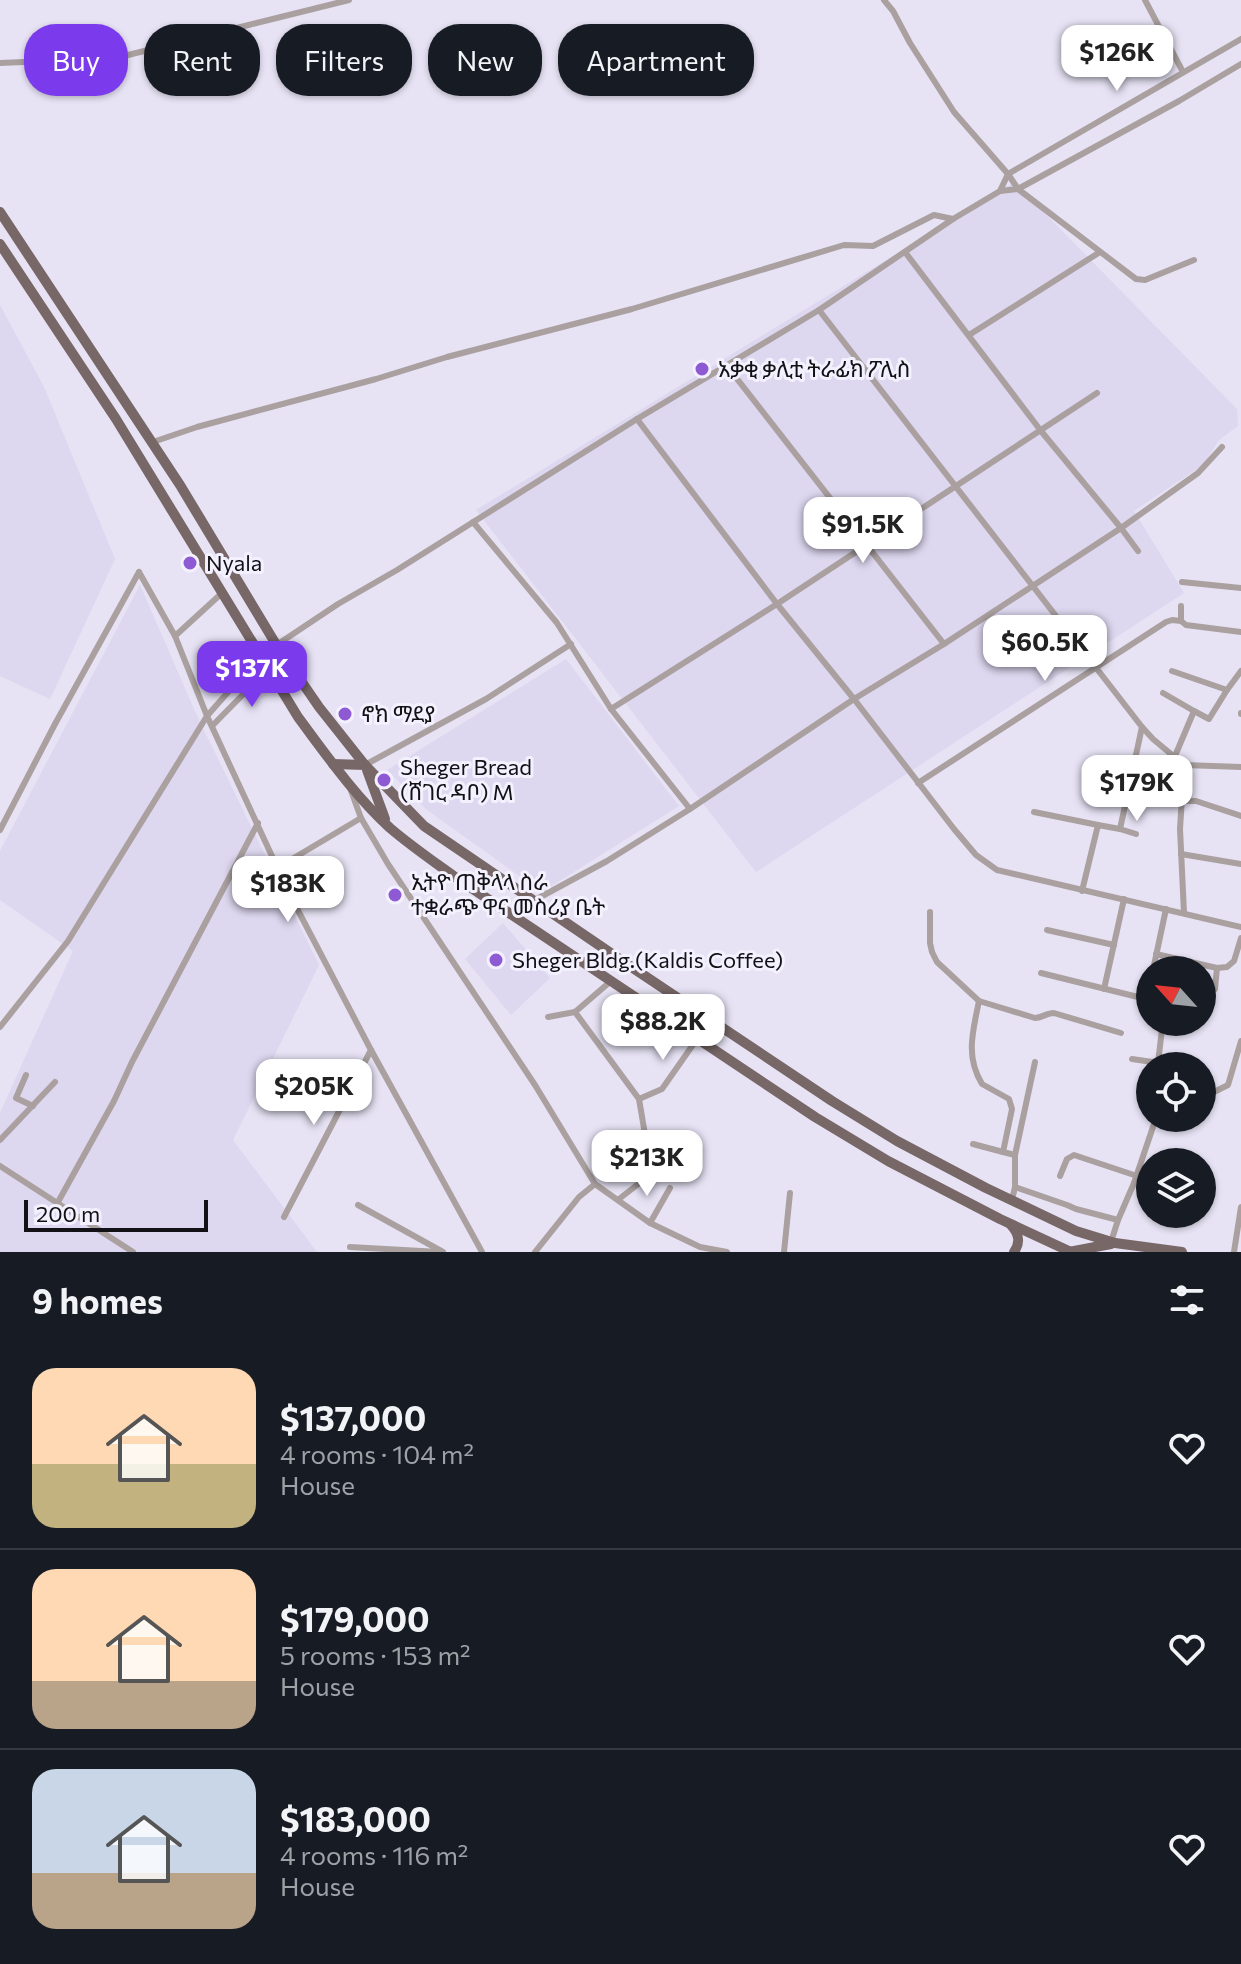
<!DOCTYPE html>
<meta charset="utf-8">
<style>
body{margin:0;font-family:Commissioner,"Noto Sans Ethiopic",sans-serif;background:#242831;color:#f1f3f6;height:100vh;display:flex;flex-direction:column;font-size:30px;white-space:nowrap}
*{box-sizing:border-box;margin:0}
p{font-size:26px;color:#9ea1a6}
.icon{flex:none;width:44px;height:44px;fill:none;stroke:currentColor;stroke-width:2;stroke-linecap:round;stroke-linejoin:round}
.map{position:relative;height:1252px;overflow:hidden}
.panel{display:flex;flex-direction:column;background:#171b24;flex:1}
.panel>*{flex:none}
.guide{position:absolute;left:24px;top:24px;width:800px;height:72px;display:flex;gap:16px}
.needle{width:52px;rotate:297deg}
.controls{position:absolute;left:1136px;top:956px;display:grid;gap:16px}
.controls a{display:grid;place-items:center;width:80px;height:80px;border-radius:50%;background:#171b24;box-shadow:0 2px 6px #0004;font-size:40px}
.scale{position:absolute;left:24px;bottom:20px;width:184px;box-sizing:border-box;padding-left:8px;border:4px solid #121116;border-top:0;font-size:22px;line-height:28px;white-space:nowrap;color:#121116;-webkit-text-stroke:6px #f4f1ff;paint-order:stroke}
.price{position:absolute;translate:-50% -68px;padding:0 18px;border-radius:16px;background:#fff;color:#222;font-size:26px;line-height:52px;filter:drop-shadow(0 2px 4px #0008)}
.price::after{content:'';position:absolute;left:50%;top:48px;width:24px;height:18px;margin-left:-12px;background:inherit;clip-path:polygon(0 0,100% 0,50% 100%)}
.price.current{background:#7c3aed;color:#fff}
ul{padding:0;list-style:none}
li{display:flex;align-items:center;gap:24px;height:200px;padding:0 32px}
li+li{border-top:2px solid #363941}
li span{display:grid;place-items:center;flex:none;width:224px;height:160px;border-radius:24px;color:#555}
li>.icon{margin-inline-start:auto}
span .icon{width:96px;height:96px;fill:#fffc;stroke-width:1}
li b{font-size:34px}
h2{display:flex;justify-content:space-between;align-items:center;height:96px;padding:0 32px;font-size:34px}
.chip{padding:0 28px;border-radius:32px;background:#171b24;box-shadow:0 2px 6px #0004;font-size:28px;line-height:72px}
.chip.current{background:#7c3aed;color:#fff}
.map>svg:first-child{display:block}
.built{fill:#ddd7ef}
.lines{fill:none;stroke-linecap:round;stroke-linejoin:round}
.minor{stroke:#aaa0a0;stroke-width:6}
.primary{stroke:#776767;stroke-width:10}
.poi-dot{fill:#8e5ad3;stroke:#f4f1ff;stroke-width:3}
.labels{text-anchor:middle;stroke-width:6;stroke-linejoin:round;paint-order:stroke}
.poi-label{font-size:22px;fill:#121116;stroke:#f4f1ff;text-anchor:start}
</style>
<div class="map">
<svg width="1241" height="1252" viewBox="0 0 1241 1252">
<rect width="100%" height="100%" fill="#e7e3f5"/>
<g class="built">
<path d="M1014 182 1237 409 1238 426 1219 440 1203 465 1134 511 1184 593 756 872 476 510Z"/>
<path d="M0 305 44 387 115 559 50 699 0 676Z"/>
<path d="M140 585 198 718 319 965 233 1140 317 1252H0V1113L73 951 0 900V851Z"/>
<path d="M566 659 679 806 542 892 427 810 387 770Z"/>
<path d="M503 923 550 978 511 1015 465 959Z"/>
</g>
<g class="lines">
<g class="minor">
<path d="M884 0 893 11 910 43 954 112 1008 174 1018 189 1136 279 1145 280 1194 260"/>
<path d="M1145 0 1183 72"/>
<path d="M0 63 116 58 349 0"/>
<path d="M1000 191 1008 174 1241 39"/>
<path d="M819 310 1142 727 1153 739 1184 765 1241 767"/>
<path d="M969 335 1100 252"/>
<path d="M727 366 944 644"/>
<path d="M637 419 777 604 854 699 954 829 976 855 997 870 1241 927"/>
<path d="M153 442 197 427 376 379 447 357 632 309 844 245 873 246 934 215 953 219"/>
<path d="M473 522 557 623 611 709 690 809"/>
<path d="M1138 551 1121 528 1198 473 1222 447"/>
<path d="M139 572 175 636 207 716 290 895 371 1050 482 1252"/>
<path d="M1182 582 1241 588"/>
<path d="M1181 606V621L1186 625 1241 632"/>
<path d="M175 636 222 593"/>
<path d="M1172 671 1227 690"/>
<path d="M1163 693 1194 711"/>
<path d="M611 709 777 604 1097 393"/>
<path d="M1241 714V713"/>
<path d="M212 726 268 669"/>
<path d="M1175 756 1194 711 1209 719 1227 690 1241 671"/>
<path d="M365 765 486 699 571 644"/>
<path d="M1089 776 1129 782"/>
<path d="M918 783 1166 622 1172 620 1181 621"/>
<path d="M350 788 361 818 388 864 535 1085 595 1184 650 1223 700 1247 727 1252"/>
<path d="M1180 801H1196L1241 816"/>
<path d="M1034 812 1098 825"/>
<path d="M1120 829 1136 834"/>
<path d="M0 830 55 724 139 572"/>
<path d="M1181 854 1241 864"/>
<path d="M277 868 361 818"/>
<path d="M1082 891 1098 825 1120 829 1142 727"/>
<path d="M533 901 607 861 690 809 854 699 944 644 1121 528 1041 431 905 252"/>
<path d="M930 912V943L932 952 937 962 979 1001 1035 1018C1042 1018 1046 1013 1054 1013L1121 1033"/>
<path d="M1184 913 1180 829 1184 765"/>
<path d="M1047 930 1114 945"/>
<path d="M1156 954 1217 968 1227 967 1234 961 1241 938"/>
<path d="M1153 970 1166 909"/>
<path d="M1041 973 1150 1000"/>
<path d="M611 981 575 1012 639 1099 649 1158 655 1171 619 1199"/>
<path d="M1104 989 1124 899"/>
<path d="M1202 999 1215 989 1217 968"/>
<path d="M1146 1000 1150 983"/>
<path d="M979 1001C973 1031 965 1056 982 1084L1009 1099 1012 1109 1003 1152 1015 1155"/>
<path d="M548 1017 575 1012"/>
<path d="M0 1027 68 941 207 716 260 656 338 604 397 570 637 419 819 310 953 219 1000 191 1018 189 1179 101 1241 64"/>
<path d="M1132 1059 1166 1064 1168 1066"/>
<path d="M1158 1063 1162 1029"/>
<path d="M26 1075 16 1098 33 1106"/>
<path d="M1202 1092H1214L1228 1085 1241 1041"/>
<path d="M639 1099 662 1089 697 1039"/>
<path d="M0 1140 55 1082"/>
<path d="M973 1144 1003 1152"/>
<path d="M0 1166 133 1252"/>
<path d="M1060 1176 1067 1159 1074 1155 1137 1176"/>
<path d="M1134 1183 1150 1189"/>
<path d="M1015 1187 1067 1205 1076 1209 1118 1220"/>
<path d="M1012 1200 1015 1187V1155L1035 1062"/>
<path d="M58 1202 114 1101 132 1062 258 823"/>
<path d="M358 1205 443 1252"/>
<path d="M284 1217 371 1050"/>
<path d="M650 1223 670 1188"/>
<path d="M1111 1242 1118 1220 1134 1183 1156 1118"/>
<path d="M350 1247 439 1252"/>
<path d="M535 1252 579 1197 595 1184"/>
<path d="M784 1252 790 1193"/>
<path d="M1234 1252 1241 1207"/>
</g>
<g class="primary">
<path d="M0 212 180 485 277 646 319 707 365 765 424 826 618 958 832 1101 897 1141 986 1188 1076 1231 1115 1243 1182 1252"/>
<path d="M0 244 116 419 298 717C327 756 355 796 390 828 411 846 433 861 455 877L815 1117 888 1161 1000 1219 1071 1252"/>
<path d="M333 764 365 765"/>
<path d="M367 770 385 819"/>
<path d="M1011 1225C1019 1234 1021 1242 1014 1252"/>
<path d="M1069 1252 1111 1244"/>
</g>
</g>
<g class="poi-dot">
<circle cx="702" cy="369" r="8"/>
<circle cx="190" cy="563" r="8"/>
<circle cx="345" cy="714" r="8"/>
<circle cx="384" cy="780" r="8"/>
<circle cx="395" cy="895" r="8"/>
<circle cx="496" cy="960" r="8"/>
</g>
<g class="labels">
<g class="poi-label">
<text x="718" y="377">አቃቂ ቃሊቲ ትራፊክ ፖሊስ</text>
<text x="206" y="571">Nyala</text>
<text x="361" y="722">ኖክ ማደያ</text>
<text x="400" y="775">Sheger Bread<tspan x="400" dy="25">(ሸገር ዳቦ) M</tspan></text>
<text x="411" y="890">ኢትዮ ጠቅላላ ስራ<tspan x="411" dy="25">ተቋራጭ ዋና መስሪያ ቤት</tspan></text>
<text x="512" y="968">Sheger Bldg.(Kaldis Coffee)</text>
</g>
</g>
</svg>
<div class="controls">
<a><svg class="needle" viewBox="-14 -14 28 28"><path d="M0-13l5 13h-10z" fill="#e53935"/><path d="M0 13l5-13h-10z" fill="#9ea1a6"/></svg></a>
<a><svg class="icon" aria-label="locate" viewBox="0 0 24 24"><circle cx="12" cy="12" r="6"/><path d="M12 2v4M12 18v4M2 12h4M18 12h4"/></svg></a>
<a><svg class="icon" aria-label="layers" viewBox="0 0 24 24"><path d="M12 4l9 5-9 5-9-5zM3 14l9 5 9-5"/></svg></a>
</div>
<div class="scale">200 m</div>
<b class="price" style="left:1117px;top:93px">$126K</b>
<b class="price" style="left:863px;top:565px">$91.5K</b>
<b class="price" style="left:1045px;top:683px">$60.5K</b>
<b class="price current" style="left:252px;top:709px">$137K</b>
<b class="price" style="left:1137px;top:823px">$179K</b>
<b class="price" style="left:288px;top:924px">$183K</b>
<b class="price" style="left:663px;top:1062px">$88.2K</b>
<b class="price" style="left:314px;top:1127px">$205K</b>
<b class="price" style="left:647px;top:1198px">$213K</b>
<div class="guide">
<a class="chip current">Buy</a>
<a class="chip">Rent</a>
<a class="chip">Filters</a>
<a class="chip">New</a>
<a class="chip">Apartment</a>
</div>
</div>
<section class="panel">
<h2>9 homes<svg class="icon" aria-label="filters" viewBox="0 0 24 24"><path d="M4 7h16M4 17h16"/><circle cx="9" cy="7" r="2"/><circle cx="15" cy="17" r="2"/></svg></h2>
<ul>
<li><span style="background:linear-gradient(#ffd9b3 60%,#c2b280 0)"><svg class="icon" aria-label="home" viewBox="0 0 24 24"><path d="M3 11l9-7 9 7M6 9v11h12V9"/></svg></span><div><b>$137,000</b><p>4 rooms · 104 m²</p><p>House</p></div><svg class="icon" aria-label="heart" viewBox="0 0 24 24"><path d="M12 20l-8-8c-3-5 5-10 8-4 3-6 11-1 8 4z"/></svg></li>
<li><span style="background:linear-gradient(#ffd9b3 70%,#b9a48a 0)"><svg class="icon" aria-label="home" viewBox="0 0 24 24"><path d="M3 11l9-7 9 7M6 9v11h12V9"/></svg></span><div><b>$179,000</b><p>5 rooms · 153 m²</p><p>House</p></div><svg class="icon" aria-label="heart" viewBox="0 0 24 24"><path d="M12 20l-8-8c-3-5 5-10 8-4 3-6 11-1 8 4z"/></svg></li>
<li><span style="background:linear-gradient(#c9d6e8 65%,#b9a48a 0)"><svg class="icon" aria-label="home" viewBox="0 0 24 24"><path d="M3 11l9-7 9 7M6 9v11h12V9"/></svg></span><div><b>$183,000</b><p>4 rooms · 116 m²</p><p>House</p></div><svg class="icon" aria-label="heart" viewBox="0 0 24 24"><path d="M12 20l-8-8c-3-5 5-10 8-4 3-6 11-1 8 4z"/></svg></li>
</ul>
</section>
